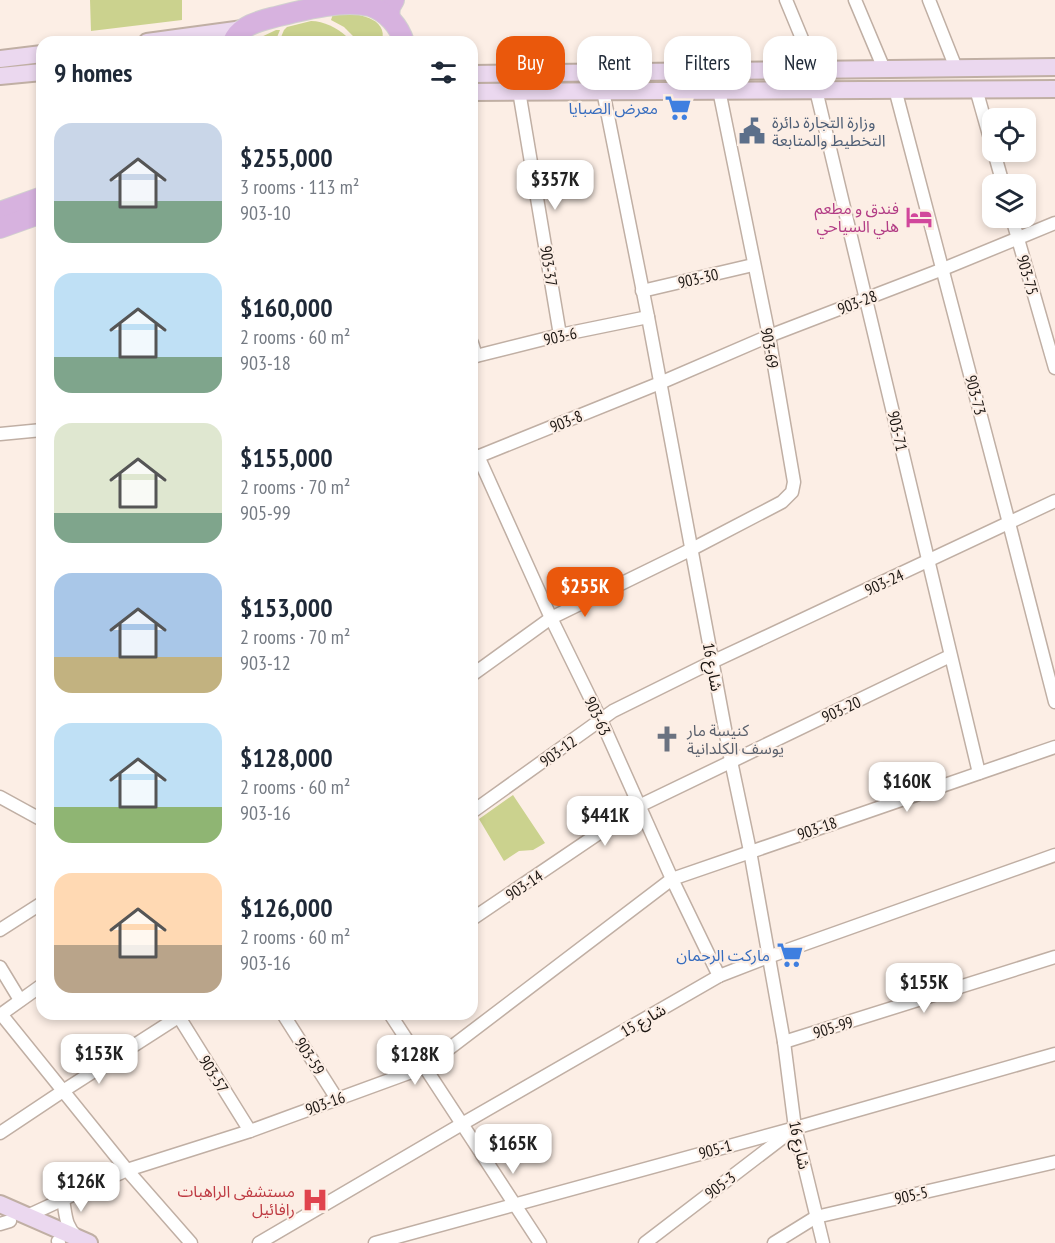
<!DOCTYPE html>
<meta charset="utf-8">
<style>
body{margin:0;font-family:"PT Sans Narrow","Noto Sans Arabic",sans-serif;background:#f2f2f3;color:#1f2937;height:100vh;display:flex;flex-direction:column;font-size:22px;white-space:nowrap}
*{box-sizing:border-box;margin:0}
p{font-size:20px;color:#747a83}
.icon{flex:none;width:33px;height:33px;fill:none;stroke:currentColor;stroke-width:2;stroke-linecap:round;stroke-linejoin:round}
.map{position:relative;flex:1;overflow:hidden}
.drawer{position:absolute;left:36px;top:36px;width:442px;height:984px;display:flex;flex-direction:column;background:#fff;border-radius:18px;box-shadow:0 3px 9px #0003}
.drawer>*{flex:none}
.guide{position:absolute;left:496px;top:36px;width:468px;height:54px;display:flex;gap:12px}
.buttons{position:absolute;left:982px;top:108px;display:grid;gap:12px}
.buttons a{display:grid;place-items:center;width:54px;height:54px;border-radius:12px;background:#fff;box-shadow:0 3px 9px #0003;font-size:30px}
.price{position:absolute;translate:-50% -51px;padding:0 14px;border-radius:12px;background:#fff;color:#222;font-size:20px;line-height:39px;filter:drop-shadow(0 2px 3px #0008)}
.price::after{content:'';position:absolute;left:50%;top:36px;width:18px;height:14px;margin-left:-9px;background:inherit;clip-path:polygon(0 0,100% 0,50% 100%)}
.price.current{background:#ea580c;color:#fff}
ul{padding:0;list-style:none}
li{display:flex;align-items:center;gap:18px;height:150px;padding:0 18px}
li span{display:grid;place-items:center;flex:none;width:168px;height:120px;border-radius:18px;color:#555}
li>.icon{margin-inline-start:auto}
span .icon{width:72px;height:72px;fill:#fffc;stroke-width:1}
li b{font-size:26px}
h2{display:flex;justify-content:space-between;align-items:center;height:72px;padding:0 18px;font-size:26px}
.tag{padding:0 21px;border-radius:18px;background:#fff;box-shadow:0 3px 9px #0003;font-size:21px;line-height:54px}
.tag.current{background:#ea580c;color:#fff}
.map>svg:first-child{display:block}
.green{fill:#cbd28e}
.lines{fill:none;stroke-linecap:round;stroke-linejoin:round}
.street-casing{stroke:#c0afa4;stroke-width:15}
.secondary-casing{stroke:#c0afa4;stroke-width:20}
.primary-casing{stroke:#d1d0cf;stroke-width:22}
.street{stroke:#fff;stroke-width:12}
.secondary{stroke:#ebd8ef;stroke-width:16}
.primary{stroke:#d7b2df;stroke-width:20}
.labels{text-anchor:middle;stroke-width:4.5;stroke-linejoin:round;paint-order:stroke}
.shop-label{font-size:16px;fill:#366cbe;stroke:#fceee5;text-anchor:end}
.service-label{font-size:16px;fill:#4e5e75;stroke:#fceee5;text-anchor:start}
.hotel-label{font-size:16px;fill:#b23c85;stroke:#fceee5;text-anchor:end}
.street-label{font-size:16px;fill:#1b1511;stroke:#fceee5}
.worship-label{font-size:16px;fill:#5b616d;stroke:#fceee5;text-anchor:start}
.health-label{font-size:16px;fill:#be3a42;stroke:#fceee5;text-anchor:end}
</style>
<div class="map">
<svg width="1055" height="1243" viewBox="0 0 1055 1243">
<rect width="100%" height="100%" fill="#fceee5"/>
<g class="green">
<path d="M90 0H182V20L91 31Z"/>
<path d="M338 12C355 14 389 16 382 42H359L344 27 331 20 333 14Z"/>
<path d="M311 21C324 21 337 28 346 36L342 42H279L284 30 287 27Z"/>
<path d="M276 30H280L275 42H254L257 39Z"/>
<path d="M513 795 545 843 533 850 519 851 504 861 479 819Z"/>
</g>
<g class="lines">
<g class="street-casing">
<g id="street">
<path d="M786 0 815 70"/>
<path d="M855 0 884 69"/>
<path d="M929 0 956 68"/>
<path d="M895 89 1009 523 1055 702"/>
<path d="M976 89 993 149"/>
<path d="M816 90 979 773"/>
<path d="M519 91 560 335"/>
<path d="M603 91 648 317 731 761 750 851 784 1042 795 1128 823 1243"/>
<path d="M994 152 1003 184"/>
<path d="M1012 218 1055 368"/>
<path d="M642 291 753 265"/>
<path d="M472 343 476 356"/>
<path d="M472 357 560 335 648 317"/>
<path d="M0 434 42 430"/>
<path d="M478 456 551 618 601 720 672 879 719 976"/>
<path d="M472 459 660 383 769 336 943 269 1055 223"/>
<path d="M472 675 551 618 692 549 782 502 792 492 794 482 769 336 719 90"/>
<path d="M0 797 42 820"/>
<path d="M472 812 613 711 712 662 1055 501"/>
<path d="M472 919 639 806 950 656"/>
<path d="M0 930 42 903"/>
<path d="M0 967 20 1000"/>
<path d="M1 1014 127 1170 191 1243"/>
<path d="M283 1014 337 1099"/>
<path d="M390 1014 540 1243"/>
<path d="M0 1015 42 985"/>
<path d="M179 1017 250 1131"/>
<path d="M784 1042 1055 957"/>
<path d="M0 1133 63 1091 183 1014"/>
<path d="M63 1200C66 1215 65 1226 77 1237"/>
<path d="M27 1216 127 1170 250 1131 425 1067 672 879 1055 747"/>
<path d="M0 1224 10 1221"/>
<path d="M58 1241 59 1243"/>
<path d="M259 1243 462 1124 719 976 768 957 1055 855"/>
<path d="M375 1243 795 1128 1055 1054"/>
<path d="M645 1243 790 1132"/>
<path d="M774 1243 816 1217 1055 1162"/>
</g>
</g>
<g class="secondary-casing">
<g id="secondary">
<path d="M147 42 243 29"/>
<path d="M0 59 42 54"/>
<path d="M472 74 1055 67"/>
<path d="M0 76 42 72"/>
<path d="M472 92 1055 89"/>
<path d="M0 1204 89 1243"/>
</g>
</g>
<g class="primary-casing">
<g id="primary">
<path d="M389 17 390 7 394 0"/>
<path d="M233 42C235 37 240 31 245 28 255 21 268 19 279 16 307 9 342 0 370 6 387 12 399 26 404 42"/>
<path d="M0 212 42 197"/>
<path d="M0 228 42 213"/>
</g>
</g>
<use href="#street" class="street"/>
<use href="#secondary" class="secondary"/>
<use href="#primary" class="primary"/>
</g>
<defs>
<g id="supermarket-bare" transform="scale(2.07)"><path d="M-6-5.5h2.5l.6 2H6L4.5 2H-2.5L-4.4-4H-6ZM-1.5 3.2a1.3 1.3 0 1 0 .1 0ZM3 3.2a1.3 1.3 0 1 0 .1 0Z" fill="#3f7fe0" stroke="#fceee5" stroke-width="2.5" paint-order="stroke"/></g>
<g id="civic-bare" transform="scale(2.07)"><path d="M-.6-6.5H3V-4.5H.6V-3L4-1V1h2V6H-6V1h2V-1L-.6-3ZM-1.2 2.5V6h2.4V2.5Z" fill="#5c6f8a" stroke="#fceee5" stroke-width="2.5" paint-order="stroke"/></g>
<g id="hotel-bare" transform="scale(2.07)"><path d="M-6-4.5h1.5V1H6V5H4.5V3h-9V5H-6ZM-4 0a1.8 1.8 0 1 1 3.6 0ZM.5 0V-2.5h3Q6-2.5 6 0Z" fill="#d1479c" stroke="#fceee5" stroke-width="2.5" paint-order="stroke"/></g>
<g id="church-bare" transform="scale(2.07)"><path d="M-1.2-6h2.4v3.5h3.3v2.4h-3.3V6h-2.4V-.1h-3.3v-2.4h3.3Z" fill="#6b7280" stroke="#fceee5" stroke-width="2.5" paint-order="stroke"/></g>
<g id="hospital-bare" transform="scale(2.07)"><path d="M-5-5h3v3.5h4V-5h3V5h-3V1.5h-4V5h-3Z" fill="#e0444e" stroke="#fceee5" stroke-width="2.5" paint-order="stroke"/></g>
</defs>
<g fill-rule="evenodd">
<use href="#supermarket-bare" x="678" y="108"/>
<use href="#civic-bare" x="752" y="131"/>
<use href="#hotel-bare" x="919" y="217"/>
<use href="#church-bare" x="667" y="739"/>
<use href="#supermarket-bare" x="790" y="955"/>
<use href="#hospital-bare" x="315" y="1200"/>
</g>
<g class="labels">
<g class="shop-label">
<text x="658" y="114">معرض الصبايا</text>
<text x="770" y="961">ماركت الرحمان</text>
</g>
<g class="service-label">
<text x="772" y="128">وزارة التجارة دائرة<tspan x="772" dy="18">التخطيط والمتابعة</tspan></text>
</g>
<g class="hotel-label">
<text x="899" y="214">فندق و مطعم<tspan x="899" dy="18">هلي السياحي</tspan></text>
</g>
<g class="street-label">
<text transform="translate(549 266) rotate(81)" y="6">903-37</text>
<text transform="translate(1028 275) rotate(74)" y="6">903-75</text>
<text transform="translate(698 278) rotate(-13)" y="6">903-30</text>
<text transform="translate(857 302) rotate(-21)" y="6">903-28</text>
<text transform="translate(560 336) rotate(-13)" y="6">903-6</text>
<text transform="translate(770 348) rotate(80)" y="6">903-69</text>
<text transform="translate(976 395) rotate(75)" y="6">903-73</text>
<text transform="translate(566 421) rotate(-22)" y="6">903-8</text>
<text transform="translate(898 431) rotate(77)" y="6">903-71</text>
<text transform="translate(884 582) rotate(-25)" y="6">903-24</text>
<text transform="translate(713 667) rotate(80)" y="6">شارع 16</text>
<text transform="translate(841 709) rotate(-25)" y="6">903-20</text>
<text transform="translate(598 716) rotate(65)" y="6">903-63</text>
<text transform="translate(558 751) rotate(-36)" y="6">903-12</text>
<text transform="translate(817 828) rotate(-19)" y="6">903-18</text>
<text transform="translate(524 885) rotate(-34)" y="6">903-14</text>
<text transform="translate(643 1020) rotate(-30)" y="6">شارع 15</text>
<text transform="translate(833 1027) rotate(-17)" y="6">905-99</text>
<text transform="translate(310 1056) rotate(57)" y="6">903-59</text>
<text transform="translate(214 1074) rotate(58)" y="6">903-57</text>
<text transform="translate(325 1103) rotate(-20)" y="6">903-16</text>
<text transform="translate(800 1145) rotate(78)" y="6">شارع 16</text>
<text transform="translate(715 1149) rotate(-15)" y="6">905-1</text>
<text transform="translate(720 1185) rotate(-37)" y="6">905-3</text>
<text transform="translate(911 1195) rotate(-13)" y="6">905-5</text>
</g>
<g class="worship-label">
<text x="687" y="736">كنيسة مار<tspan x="687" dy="18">يوسف الكلدانية</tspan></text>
</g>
<g class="health-label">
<text x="295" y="1197">مستشفى الراهبات<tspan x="295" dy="18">رافائيل</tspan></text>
</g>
</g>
</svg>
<div class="buttons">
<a><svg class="icon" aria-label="locate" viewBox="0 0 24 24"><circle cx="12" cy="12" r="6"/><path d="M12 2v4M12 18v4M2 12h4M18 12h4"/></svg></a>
<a><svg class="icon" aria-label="layers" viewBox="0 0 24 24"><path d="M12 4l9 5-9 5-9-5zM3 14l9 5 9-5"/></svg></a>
</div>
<b class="price" style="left:555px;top:211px">$357K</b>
<b class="price current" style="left:585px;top:618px">$255K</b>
<b class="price" style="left:907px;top:813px">$160K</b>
<b class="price" style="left:605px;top:847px">$441K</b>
<b class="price" style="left:924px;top:1014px">$155K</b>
<b class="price" style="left:99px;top:1085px">$153K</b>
<b class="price" style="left:415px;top:1086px">$128K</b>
<b class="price" style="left:513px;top:1175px">$165K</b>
<b class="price" style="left:81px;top:1213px">$126K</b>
<div class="guide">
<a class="tag current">Buy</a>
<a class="tag">Rent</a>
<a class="tag">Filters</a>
<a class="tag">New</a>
</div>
<section class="drawer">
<h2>9 homes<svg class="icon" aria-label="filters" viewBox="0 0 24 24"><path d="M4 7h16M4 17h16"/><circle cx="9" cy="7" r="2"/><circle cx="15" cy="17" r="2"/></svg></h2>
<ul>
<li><span style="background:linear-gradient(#c9d6e8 65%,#7fa58c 0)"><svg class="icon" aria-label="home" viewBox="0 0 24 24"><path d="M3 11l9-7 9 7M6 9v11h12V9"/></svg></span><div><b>$255,000</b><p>3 rooms · 113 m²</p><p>903-10</p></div></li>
<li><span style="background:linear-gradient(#bfe0f5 70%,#7fa58c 0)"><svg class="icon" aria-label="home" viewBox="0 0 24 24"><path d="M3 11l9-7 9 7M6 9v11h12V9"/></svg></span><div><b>$160,000</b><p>2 rooms · 60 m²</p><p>903-18</p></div></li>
<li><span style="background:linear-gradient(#dfe7d0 75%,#7fa58c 0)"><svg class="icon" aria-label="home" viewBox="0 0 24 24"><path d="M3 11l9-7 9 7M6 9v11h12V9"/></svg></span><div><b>$155,000</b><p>2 rooms · 70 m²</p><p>905-99</p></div></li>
<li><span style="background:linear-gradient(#a9c7e8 70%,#c2b280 0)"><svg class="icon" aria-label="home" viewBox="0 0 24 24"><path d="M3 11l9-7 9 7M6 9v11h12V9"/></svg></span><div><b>$153,000</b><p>2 rooms · 70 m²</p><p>903-12</p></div></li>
<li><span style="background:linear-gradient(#bfe0f5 70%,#8fb573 0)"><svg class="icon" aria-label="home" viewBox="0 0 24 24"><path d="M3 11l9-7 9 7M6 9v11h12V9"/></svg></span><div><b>$128,000</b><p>2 rooms · 60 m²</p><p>903-16</p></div></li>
<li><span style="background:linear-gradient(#ffd9b3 60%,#b9a48a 0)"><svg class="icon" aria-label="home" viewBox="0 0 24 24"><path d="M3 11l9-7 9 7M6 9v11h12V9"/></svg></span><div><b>$126,000</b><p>2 rooms · 60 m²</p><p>903-16</p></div></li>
</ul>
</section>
</div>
